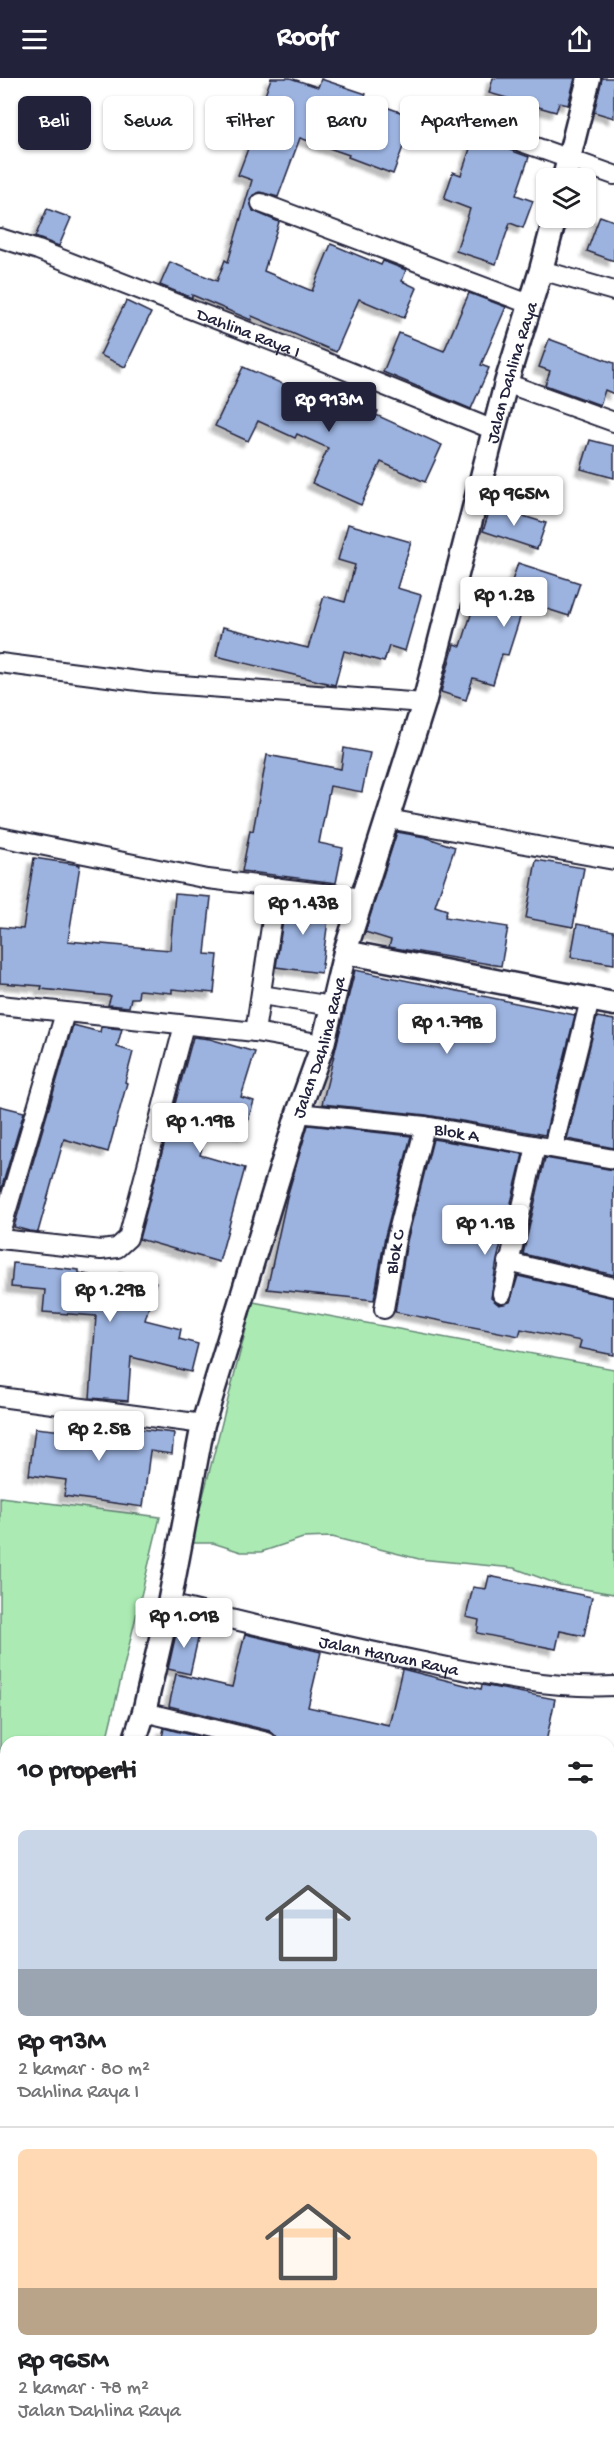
<!DOCTYPE html>
<html lang="id">
<meta charset="utf-8">
<style>
body{margin:0;font-family:"Gochi Hand",sans-serif;background:#f6f6f6;color:#202124;height:100vh;display:flex;flex-direction:column;font-size:22px;white-space:nowrap}
*{box-sizing:border-box;margin:0}
p{font-size:20px;color:#757577}
.icon{flex:none;width:33px;height:33px;fill:none;stroke:currentColor;stroke-width:2;stroke-linecap:round;stroke-linejoin:round}
.map{position:relative;flex:1;overflow:hidden}
.panel{position:absolute;left:0px;top:1658px;width:615px;height:722px;display:flex;flex-direction:column;background:#fff;border-radius:18px 18px 0 0;box-shadow:0 2px 4px #0004}
.panel>*{flex:none}
.top-card{position:absolute;left:18px;top:18px;width:579px;height:54px;display:flex;gap:12px}
.tools{position:absolute;left:536px;top:90px;display:grid;gap:12px}
.tools a{display:grid;place-items:center;width:60px;height:60px;border-radius:9px;background:#fff;box-shadow:0 2px 4px #0004;font-size:30px}
.price{position:absolute;translate:-50% -51px;padding:0 14px;border-radius:6px;background:#fff;color:#222;font-size:20px;line-height:39px;filter:drop-shadow(0 2px 3px #0008)}
.price::after{content:'';position:absolute;left:50%;top:36px;width:18px;height:14px;margin-left:-9px;background:inherit;clip-path:polygon(0 0,100% 0,50% 100%)}
.price.selected{background:#22223b;color:#fff}
ul{padding:0;list-style:none}
li{display:grid;align-content:center;gap:12px;height:318px;padding:0 18px}
li+li{border-top:2px solid #e0e0e0}
li span{display:grid;place-items:center;height:186px;border-radius:9px;color:#555}
li>.icon{margin-inline-start:auto}
span .icon{width:108px;height:108px;fill:#fffc;stroke-width:1}
li b{font-size:26px}
h2{display:flex;justify-content:space-between;align-items:center;height:72px;padding:0 18px;font-size:26px}
.tag{padding:0 21px;border-radius:9px;background:#fff;box-shadow:0 2px 4px #0004;font-size:21px;line-height:54px}
.tag.selected{background:#22223b;color:#fff}
header{display:flex;justify-content:space-between;align-items:center;height:78px;padding:0 18px;background:#22223b;color:#fff;font-size:27px;font-weight:700}
.map>svg:first-child{display:block}
.green{fill:#abebb3;stroke:#668677;stroke-width:1.5}
.building{fill:#9cb3e0;stroke:#22223b;stroke-width:1.5;filter:url(#shadow)}
.lines{fill:none;stroke-linecap:round;stroke-linejoin:round}
.minor-casing{stroke:#22223b;stroke-width:22}
.tertiary-casing{stroke:#22223b;stroke-width:27}
.minor{stroke:#fff;stroke-width:18}
.tertiary{stroke:#fff;stroke-width:22}
.labels{text-anchor:middle;stroke-width:4.5;stroke-linejoin:round;paint-order:stroke}
.street-label{font-size:18px;fill:#22223b;stroke:#fff}
</style>
<header><svg class="icon" aria-label="menu" viewBox="0 0 24 24"><path d="M4 6h16M4 12h16M4 18h16"/></svg>Roofr<svg class="icon" aria-label="share" viewBox="0 0 24 24"><path d="M12 15V3M7 8l5-5 5 5M5 13v7h14v-7"/></svg></header>
<div class="map">
<svg width="614" height="2378" viewBox="0 0 614 2378">
<defs>
<filter id="shadow"><feDropShadow dx="-5.5" dy="5.5" stdDeviation="1.5" flood-color="#0004"/></filter>
</defs>
<rect width="100%" height="100%" fill="#fff"/>
<filter id="ink" filterUnits="userSpaceOnUse"><feTurbulence type="fractalNoise" baseFrequency=".0167" numOctaves="2"/><feDisplacementMap in="SourceGraphic" scale="12" xChannelSelector="R" yChannelSelector="G"/><feConvolveMatrix kernelMatrix="1 2 1 2 8 2 1 2 1" color-interpolation-filters="sRGB"/></filter>
<g filter="url(#ink)">
<g class="green">
<path d="M253 1224 614 1291V1516L560 1507 514 1490 419 1481 332 1459 303 1460 261 1474H241L213 1465H191Z"/>
<path d="M0 1419 160 1439 106 1663 6 1664V1844L0 1843Z"/>
</g>
<g class="building">
<path d="M271 0H290L318 9 321 1 366 16 364 21 414 39 393 96 348 79 349 77 300 60 278 119 260 114 253 117 250 122 253 133 279 144 264 193 312 213 331 166 381 187 383 183 406 192 402 203 417 210 404 240 359 221 336 274 252 238 251 242 192 217V220L160 207 170 184 217 203 225 182 228 184 252 102 238 97 258 44 256 43Z"/>
<path d="M493 0H575L568 27 559 25 556 34 489 15Z"/>
<path d="M602 0H614V40L594 34Z"/>
<path d="M474 59 529 79 516 117 533 123 523 150 510 145 496 186 456 173 470 131 444 121 453 94 461 97Z"/>
<path d="M47 131 71 140 59 168 35 159Z"/>
<path d="M600 138 614 143V183L587 173Z"/>
<path d="M469 215 506 229 481 287 489 290 471 331 383 294 399 255 444 273Z"/>
<path d="M126 223 151 235 125 289 100 277Z"/>
<path d="M549 261 614 285V316L605 312 600 327 545 307 550 293 539 289Z"/>
<path d="M243 289 334 328 339 316 378 333 376 337 442 367 425 404 381 384 361 427 312 405 328 370 297 356 295 360 258 343 248 363 215 348Z"/>
<path d="M590 362 614 368V400L581 391Z"/>
<path d="M491 428 546 445 537 471 483 453Z"/>
<path d="M348 446 411 464 397 510 421 517 405 573 389 568 384 584 344 573 335 607 216 578 223 549 308 570 324 518 345 524 355 487 338 482Z"/>
<path d="M518 485 580 505 569 538 525 524 508 577 502 576 493 606 473 600 466 622 441 614 454 566 461 568 473 530 500 539Z"/>
<path d="M344 670 370 675 362 714 330 708 319 765 343 770 336 805 242 793 250 752 253 753 267 677 341 691Z"/>
<path d="M397 754 425 759 455 769 435 828 447 832 445 839 508 849 501 888 389 869 391 862 365 854Z"/>
<path d="M34 780 80 787 68 863 170 872 175 816 211 819 205 876 218 877 214 915 172 911V915L139 912 138 920H131L129 929 108 927 111 918 41 911 42 908 0 905V849L23 851Z"/>
<path d="M536 782 584 790 573 849 526 840Z"/>
<path d="M286 822 330 827 321 895 276 889Z"/>
<path d="M577 846 614 853V886L571 879Z"/>
<path d="M355 892 575 937 545 1057 426 1037 322 1026Z"/>
<path d="M597 939 614 942V1070L567 1061Z"/>
<path d="M73 947 100 954 101 949 122 951 117 969 133 974 125 1004 127 1005 108 1074 64 1061 38 1154 29 1153 14 1149Z"/>
<path d="M193 959 210 961 255 974 241 1019 254 1023 244 1055 209 1044 200 1077 245 1090 219 1184 139 1161 164 1067 176 1034 173 1033Z"/>
<path d="M0 1028 24 1034 0 1115Z"/>
<path d="M308 1047 411 1058 385 1158 374 1222 267 1211 287 1119Z"/>
<path d="M433 1061 523 1076 497 1182 491 1220 499 1227 510 1224 518 1198 614 1220V1277L579 1270 581 1263 521 1251 519 1258 395 1234 407 1163Z"/>
<path d="M545 1080 614 1092V1197L523 1176Z"/>
<path d="M13 1185 79 1192V1195L117 1203 119 1195 129 1196 156 1204 145 1242 181 1251 179 1261 198 1266 191 1294 131 1279 128 1323 90 1320 96 1238 43 1234 45 1212 11 1209Z"/>
<path d="M115 1348 174 1355 172 1376 150 1373 143 1429 64 1418 66 1402 29 1397 35 1350 114 1358Z"/>
<path d="M489 1498 592 1519 584 1558 560 1553 556 1571 477 1555 479 1542 466 1539 473 1509 486 1511Z"/>
<path d="M178 1547 200 1552 190 1596 168 1591Z"/>
<path d="M245 1556 321 1574 308 1629 389 1647 402 1591 481 1611 482 1607 555 1621 546 1664H287L278 1661 270 1653 169 1628 176 1596 232 1609Z"/>
<path d="M164 1650 217 1664H161Z"/>
</g>
<g class="lines">
<g class="minor-casing">
<g id="minor">
<path d="M457 41 614 97"/>
<path d="M261 125 529 226"/>
<path id="s1" d="M0 160 38 172 303 275 494 352"/>
<path d="M541 192 614 213"/>
<path d="M506 305 614 344"/>
<path d="M0 585 154 605 424 625"/>
<path d="M388 741 614 782"/>
<path d="M0 759 208 801 363 820"/>
<path d="M261 917 332 928"/>
<path d="M0 927 255 954 323 966"/>
<path d="M255 954 277 809"/>
<path id="s2" d="M298 1035 425 1048 614 1081"/>
<path d="M553 1070 590 922"/>
<path d="M0 1155 65 935"/>
<path d="M0 1161 101 1172 117 1170 128 1160 184 947"/>
<path d="M508 1184 614 1209"/>
<path d="M502 1216 536 1068"/>
<path id="s3" d="M384 1231 396 1161 425 1048"/>
<path d="M0 1319 203 1346"/>
<path id="s4" d="M169 1526C254 1547 338 1567 424 1584 485 1597 551 1611 614 1608"/>
<path d="M144 1634 267 1664"/>
<path d="M609 1716 614 1714"/>
<path d="M609 2035 614 2037"/>
<path d="M609 2061 614 2055"/>
<path d="M609 2167 614 2168"/>
<path d="M326 2373 345 2378"/>
</g>
</g>
<g class="tertiary-casing">
<g id="tertiary">
<path d="M564 100 589 0"/>
<path d="M345 874 614 926"/>
<path id="s5" d="M134 1664 144 1634 169 1526 203 1346 298 1035 323 966 345 874 424 625 506 305 541 192 555 140"/>
<path d="M0 2138 6 2139"/>
<path d="M0 2201 6 2159"/>
<path d="M0 2229 6 2257"/>
<path d="M43 2373 45 2378"/>
</g>
</g>
<use href="#minor" class="minor"/>
<use href="#tertiary" class="tertiary"/>
</g>
</g>
<g class="labels">
<g class="street-label">
<text dy="6" stroke="none"><textPath href="#s1" startOffset="266">Dahlina Raya I</textPath></text>
<text dy="6" stroke="none"><textPath href="#s5" startOffset="1422">Jalan Dahlina Raya</textPath></text>
<text dy="6" stroke="none"><textPath href="#s5" startOffset="720">Jalan Dahlina Raya</textPath></text>
<text dy="6" stroke="none"><textPath href="#s2" startOffset="160">Blok A</textPath></text>
<text dy="6" stroke="none"><textPath href="#s3" startOffset="58">Blok C</textPath></text>
<text dy="6" stroke="none"><textPath href="#s4" startOffset="226">Jalan Haruan Raya</textPath></text>
</g>
</g>
</svg>
<div class="tools">
<a><svg class="icon" aria-label="layers" viewBox="0 0 24 24"><path d="M12 4l9 5-9 5-9-5zM3 14l9 5 9-5"/></svg></a>
</div>
<b class="price selected" style="left:329px;top:355px">Rp 913M</b>
<b class="price" style="left:514px;top:449px">Rp 965M</b>
<b class="price" style="left:504px;top:550px">Rp 1.2B</b>
<b class="price" style="left:303px;top:858px">Rp 1.43B</b>
<b class="price" style="left:447px;top:977px">Rp 1.79B</b>
<b class="price" style="left:200px;top:1076px">Rp 1.19B</b>
<b class="price" style="left:485px;top:1178px">Rp 1.1B</b>
<b class="price" style="left:110px;top:1245px">Rp 1.29B</b>
<b class="price" style="left:99px;top:1384px">Rp 2.5B</b>
<b class="price" style="left:184px;top:1571px">Rp 1.01B</b>
<div class="top-card">
<a class="tag selected">Beli</a>
<a class="tag">Sewa</a>
<a class="tag">Filter</a>
<a class="tag">Baru</a>
<a class="tag">Apartemen</a>
</div>
<section class="panel">
<h2>10 properti<svg class="icon" aria-label="filters" viewBox="0 0 24 24"><path d="M4 7h16M4 17h16"/><circle cx="9" cy="7" r="2"/><circle cx="15" cy="17" r="2"/></svg></h2>
<ul>
<li><span style="background:linear-gradient(#c9d6e8 75%,#9aa5b1 0)"><svg class="icon" aria-label="home" viewBox="0 0 24 24"><path d="M3 11l9-7 9 7M6 9v11h12V9"/></svg></span><div><b>Rp 913M</b><p>2 kamar · 80 m²</p><p>Dahlina Raya I</p></div></li>
<li><span style="background:linear-gradient(#ffd9b3 75%,#b9a48a 0)"><svg class="icon" aria-label="home" viewBox="0 0 24 24"><path d="M3 11l9-7 9 7M6 9v11h12V9"/></svg></span><div><b>Rp 965M</b><p>2 kamar · 78 m²</p><p>Jalan Dahlina Raya</p></div></li>
</ul>
</section>
</div>
